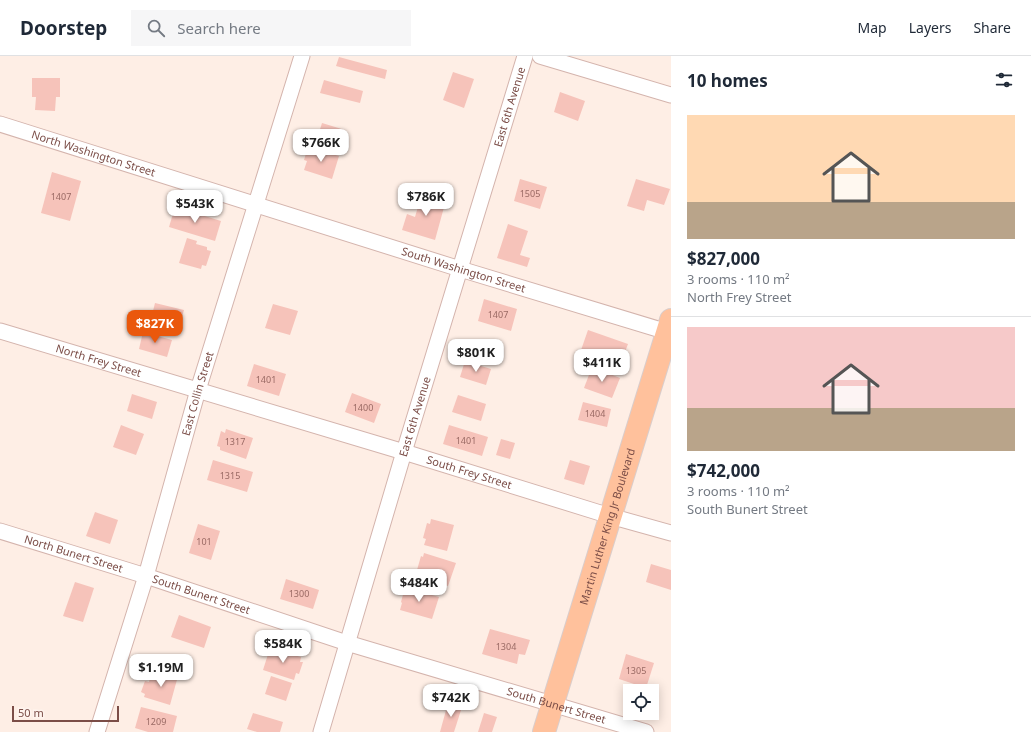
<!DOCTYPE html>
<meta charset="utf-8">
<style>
body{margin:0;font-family:"Noto Sans",sans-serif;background:#f6f6f7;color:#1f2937;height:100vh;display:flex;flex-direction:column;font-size:15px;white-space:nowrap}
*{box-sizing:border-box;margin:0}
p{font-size:13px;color:#747a83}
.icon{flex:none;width:22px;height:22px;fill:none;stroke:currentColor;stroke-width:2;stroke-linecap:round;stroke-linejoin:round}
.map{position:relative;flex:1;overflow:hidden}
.side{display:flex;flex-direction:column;background:#fff;width:360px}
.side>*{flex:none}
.controls{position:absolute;left:623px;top:628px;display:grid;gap:8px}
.controls a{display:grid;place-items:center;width:36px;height:36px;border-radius:0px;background:#fff;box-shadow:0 2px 10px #0003;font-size:20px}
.scale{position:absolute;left:12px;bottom:10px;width:107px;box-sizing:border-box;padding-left:4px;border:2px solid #7b4d47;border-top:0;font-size:11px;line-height:14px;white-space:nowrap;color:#7b4d47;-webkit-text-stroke:3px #fff4ee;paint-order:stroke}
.price{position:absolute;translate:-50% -34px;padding:0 9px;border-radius:8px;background:#fff;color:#222;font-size:13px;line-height:26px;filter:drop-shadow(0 1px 2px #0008)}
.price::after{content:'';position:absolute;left:50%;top:24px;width:12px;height:9px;margin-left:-6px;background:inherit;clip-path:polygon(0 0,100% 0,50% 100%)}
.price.on{background:#ea580c;color:#fff}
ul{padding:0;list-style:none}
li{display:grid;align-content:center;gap:8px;height:212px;padding:0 16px}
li+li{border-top:1px solid #e0e1e3}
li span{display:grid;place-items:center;height:124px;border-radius:0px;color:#555}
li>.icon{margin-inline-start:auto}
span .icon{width:72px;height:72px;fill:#fffc;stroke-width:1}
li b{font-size:17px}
h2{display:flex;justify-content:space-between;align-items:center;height:48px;padding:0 16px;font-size:17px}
header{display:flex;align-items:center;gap:24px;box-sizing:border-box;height:56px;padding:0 20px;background:#fff;border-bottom:1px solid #e0e1e3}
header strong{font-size:19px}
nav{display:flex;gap:22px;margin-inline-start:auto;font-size:14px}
.search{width:280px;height:36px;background:#f6f6f7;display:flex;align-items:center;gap:10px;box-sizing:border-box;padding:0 14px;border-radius:0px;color:#747a83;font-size:15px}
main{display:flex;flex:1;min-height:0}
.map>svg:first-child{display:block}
.building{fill:#f6c3ba}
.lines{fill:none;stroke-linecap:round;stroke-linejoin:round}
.minor-casing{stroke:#d4b4ad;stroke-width:17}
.primary-casing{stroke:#dacdcb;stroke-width:24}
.minor{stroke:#fff;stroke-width:15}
.primary{stroke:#ffc19c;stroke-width:22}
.labels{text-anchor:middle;stroke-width:3.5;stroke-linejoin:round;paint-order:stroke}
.number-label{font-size:9px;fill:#9a6a64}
.street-label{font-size:11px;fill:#7b4d47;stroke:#fff4ee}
</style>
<header>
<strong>Doorstep</strong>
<div class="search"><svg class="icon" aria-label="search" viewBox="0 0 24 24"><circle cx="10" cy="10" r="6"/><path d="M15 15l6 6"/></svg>Search here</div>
<nav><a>Map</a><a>Layers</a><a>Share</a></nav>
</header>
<main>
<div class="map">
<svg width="671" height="676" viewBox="0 0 671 676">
<rect width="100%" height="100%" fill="#feeee5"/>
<g class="building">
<path d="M339 1 387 14 385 23 336 10Z"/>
<path d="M453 16 474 23 464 52 443 44Z"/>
<path d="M32 22H60V41H56L55 55 35 54 36 41H32Z"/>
<path d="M324 24 363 35 360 47 320 37Z"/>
<path d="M560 36 585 45 578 65 554 56Z"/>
<path d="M322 67 345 74 340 93 332 91 333 88 317 83Z"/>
<path d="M308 91 339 100 332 123 304 114 307 105 304 104Z"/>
<path d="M52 116 81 125 70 165 41 157Z"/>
<path d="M520 123 547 131 540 153 514 145Z"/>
<path d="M636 123 670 133 664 149 647 144 644 155 627 150Z"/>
<path d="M422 137 446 144 435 184 402 174 407 158 415 161Z"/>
<path d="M175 151 221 165 215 185 169 171Z"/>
<path d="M508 168 528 175 520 199 530 202 527 211 497 202Z"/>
<path d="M187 182 197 185 196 188 207 191V194L211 195 206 210 202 209 201 213 179 207Z"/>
<path d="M484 243 517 253 511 275 478 265Z"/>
<path d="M155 247 184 254 178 275 150 267Z"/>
<path d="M273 248 298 255 290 279 265 272Z"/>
<path d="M588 274 628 288 619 312 580 297Z"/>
<path d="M143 276 172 284 167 301 139 293Z"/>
<path d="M465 305 491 313 486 329 460 321Z"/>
<path d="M254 308 286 318 279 340 247 330Z"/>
<path d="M592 311 620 322 612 342 584 332Z"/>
<path d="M352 337 381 348 374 367 345 356Z"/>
<path d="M132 338 157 346 152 363 127 355Z"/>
<path d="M458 339 486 348 481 365 452 356Z"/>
<path d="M583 346 611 353 607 371 578 364Z"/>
<path d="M121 369 144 378 136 399 113 391Z"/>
<path d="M449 369 488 381 482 400 443 388Z"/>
<path d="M226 373 253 382 246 403 220 394V391L217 390 221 375 225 377Z"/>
<path d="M501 383 515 387 510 403 496 399Z"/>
<path d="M213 404 253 416 247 436 207 424Z"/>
<path d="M570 404 590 410 584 429 564 423Z"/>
<path d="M95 456 118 464 110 488 86 480Z"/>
<path d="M431 463 454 469 447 495 424 489 426 483 423 482 427 467 430 468Z"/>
<path d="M198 468 220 475 211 504 189 497Z"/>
<path d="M424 497 456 507 448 530 417 521 419 514H417L421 500 423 501Z"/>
<path d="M651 508 671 514V534L646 526Z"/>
<path d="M286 523 319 534 313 553 280 543Z"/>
<path d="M75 526 94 532 83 566 63 560Z"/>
<path d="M407 532 439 541 432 563 400 554 402 547 401 546 404 535H406Z"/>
<path d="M179 559 211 571 204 592 171 581Z"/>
<path d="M490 573 530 584 525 599 519 598 517 608 482 598Z"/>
<path d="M270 592 301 601 300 606H303L299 618 296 617 294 624 263 614Z"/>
<path d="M626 598 654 607 646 632 619 623Z"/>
<path d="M160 614 178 620 170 649 144 641 145 638 141 636 145 625 149 626 150 622 157 624Z"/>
<path d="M271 620 292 627 286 645 265 638Z"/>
<path d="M448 647 462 651 454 676H440Z"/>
<path d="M141 651 177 660 173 676H148L135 672Z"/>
<path d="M253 657 283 666 280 676H257L247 673Z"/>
<path d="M484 657 497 661 492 676H478Z"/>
</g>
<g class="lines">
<g class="minor-casing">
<g id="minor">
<path d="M540 0 671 39"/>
<path id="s1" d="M0 68 460 213 671 277"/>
<path id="s2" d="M0 275 404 396 610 460 671 477"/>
<path id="s3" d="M0 475 146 520 347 587 646 676"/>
<path id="s4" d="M97 676 146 520 198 334 302 0"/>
<path id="s5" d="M321 676 404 396 525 0"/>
</g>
</g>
<g class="primary-casing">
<g id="primary">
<path id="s6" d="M544 676 671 264"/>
</g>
</g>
<use href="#minor" class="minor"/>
<use href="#primary" class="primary"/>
</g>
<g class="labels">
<g class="number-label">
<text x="530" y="141">1505</text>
<text x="61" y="144">1407</text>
<text x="498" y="262">1407</text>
<text x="266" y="327">1401</text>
<text x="363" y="355">1400</text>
<text x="595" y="361">1404</text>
<text x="466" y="388">1401</text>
<text x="235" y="389">1317</text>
<text x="230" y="423">1315</text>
<text x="204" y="489">101</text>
<text x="299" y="541">1300</text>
<text x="506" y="594">1304</text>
<text x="636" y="618">1305</text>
<text x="156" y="669">1209</text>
</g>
<g class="street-label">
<text dy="4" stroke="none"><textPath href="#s5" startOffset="653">East 6th Avenue</textPath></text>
<text dy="4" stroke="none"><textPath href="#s1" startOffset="98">North Washington Street</textPath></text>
<text dy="4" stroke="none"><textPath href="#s1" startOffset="486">South Washington Street</textPath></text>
<text dy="4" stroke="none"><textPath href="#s2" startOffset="103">North Frey Street</textPath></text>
<text dy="4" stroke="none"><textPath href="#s4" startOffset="353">East Collin Street</textPath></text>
<text dy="4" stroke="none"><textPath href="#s5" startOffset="329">East 6th Avenue</textPath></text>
<text dy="4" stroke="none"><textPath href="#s2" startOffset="490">South Frey Street</textPath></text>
<text dy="4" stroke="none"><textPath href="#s6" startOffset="215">Martin Luther King Jr Boulevard</textPath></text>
<text dy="4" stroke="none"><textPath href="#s3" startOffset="77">North Bunert Street</textPath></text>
<text dy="4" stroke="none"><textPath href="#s3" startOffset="211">South Bunert Street</textPath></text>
<text dy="4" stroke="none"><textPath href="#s3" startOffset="583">South Bunert Street</textPath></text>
</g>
</g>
</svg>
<div class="controls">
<a><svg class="icon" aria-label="locate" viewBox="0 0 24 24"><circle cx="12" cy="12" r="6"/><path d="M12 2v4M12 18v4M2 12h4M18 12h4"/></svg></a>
</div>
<div class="scale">50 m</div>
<b class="price" style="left:321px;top:107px">$766K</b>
<b class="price" style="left:426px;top:161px">$786K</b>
<b class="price" style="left:195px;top:168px">$543K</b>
<b class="price on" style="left:155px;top:288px">$827K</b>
<b class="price" style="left:476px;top:317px">$801K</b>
<b class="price" style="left:602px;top:327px">$411K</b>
<b class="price" style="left:419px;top:547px">$484K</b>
<b class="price" style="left:283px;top:608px">$584K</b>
<b class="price" style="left:161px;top:632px">$1.19M</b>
<b class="price" style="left:451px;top:662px">$742K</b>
</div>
<section class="side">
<h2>10 homes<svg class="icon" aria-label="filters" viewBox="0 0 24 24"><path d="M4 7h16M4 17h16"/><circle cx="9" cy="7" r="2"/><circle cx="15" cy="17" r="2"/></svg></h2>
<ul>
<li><span style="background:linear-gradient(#ffd9b3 70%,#b9a48a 0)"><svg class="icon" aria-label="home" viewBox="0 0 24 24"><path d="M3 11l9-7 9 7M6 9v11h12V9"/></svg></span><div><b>$827,000</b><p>3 rooms · 110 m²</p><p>North Frey Street</p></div></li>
<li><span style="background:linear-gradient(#f6c9c9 65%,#b9a48a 0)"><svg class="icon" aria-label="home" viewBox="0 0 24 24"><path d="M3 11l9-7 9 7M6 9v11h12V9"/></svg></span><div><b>$742,000</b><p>3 rooms · 110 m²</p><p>South Bunert Street</p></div></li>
</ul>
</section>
</main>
